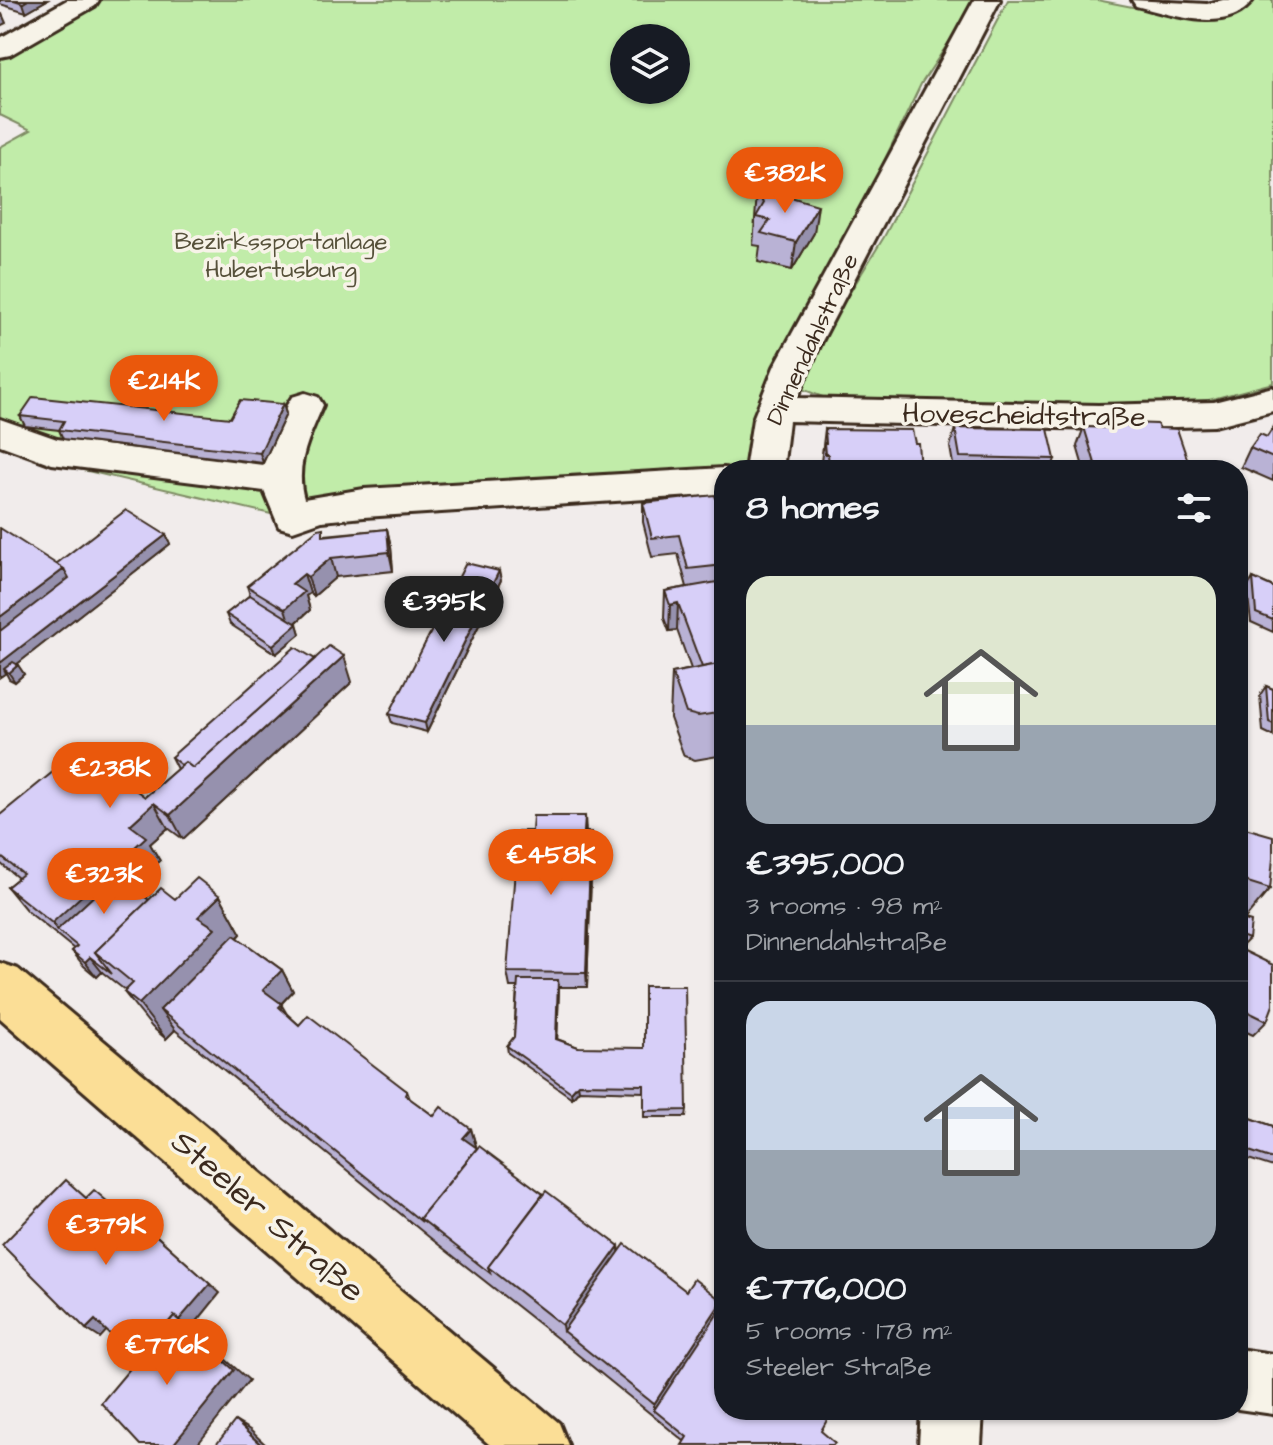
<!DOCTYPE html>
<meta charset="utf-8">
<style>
body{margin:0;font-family:"Architects Daughter",sans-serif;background:#242831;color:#f1f3f6;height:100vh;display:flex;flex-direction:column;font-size:30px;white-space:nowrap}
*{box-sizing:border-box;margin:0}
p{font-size:26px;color:#9ea1a6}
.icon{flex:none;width:44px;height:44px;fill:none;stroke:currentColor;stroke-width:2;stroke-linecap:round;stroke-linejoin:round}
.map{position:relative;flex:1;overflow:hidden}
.side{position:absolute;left:714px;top:460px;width:534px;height:960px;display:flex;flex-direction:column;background:#171b24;border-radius:32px;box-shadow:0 2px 6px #0004}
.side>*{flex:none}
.controls{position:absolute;left:610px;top:24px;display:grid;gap:16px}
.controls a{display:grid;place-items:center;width:80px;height:80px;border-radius:50%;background:#171b24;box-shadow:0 2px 6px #0004;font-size:40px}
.price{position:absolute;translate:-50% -68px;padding:0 18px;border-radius:28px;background:#ea580c;color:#fff;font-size:26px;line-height:52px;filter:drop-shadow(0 2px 4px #0008)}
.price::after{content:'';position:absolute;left:50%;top:48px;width:24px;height:18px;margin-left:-12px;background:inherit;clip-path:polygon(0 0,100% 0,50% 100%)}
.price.current{background:#222;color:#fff}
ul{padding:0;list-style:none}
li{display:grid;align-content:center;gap:16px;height:424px;padding:0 32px}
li+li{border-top:2px solid #363941}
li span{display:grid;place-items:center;height:248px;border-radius:24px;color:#555}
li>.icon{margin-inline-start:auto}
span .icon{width:144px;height:144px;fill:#fffc;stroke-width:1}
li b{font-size:34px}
h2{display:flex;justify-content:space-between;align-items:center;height:96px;padding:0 32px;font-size:34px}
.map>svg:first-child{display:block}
.green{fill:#c1eca9;stroke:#7e8b64;stroke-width:2;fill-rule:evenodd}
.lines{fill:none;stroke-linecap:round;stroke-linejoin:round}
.minor-casing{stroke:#3b2a1e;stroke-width:6}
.major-casing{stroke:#3b2a1e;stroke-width:6}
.minor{fill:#f7f3e8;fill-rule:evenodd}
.major{fill:#fbde96;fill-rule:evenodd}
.wall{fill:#b9b2d5;stroke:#3b2a1e;stroke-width:2}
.shaded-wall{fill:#9691ae;stroke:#3b2a1e;stroke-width:2}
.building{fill:#d7cff8;stroke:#3b2a1e;stroke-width:2}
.labels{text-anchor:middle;stroke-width:7;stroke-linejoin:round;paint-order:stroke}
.far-park-label{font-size:24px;fill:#56513a;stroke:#f7f3e8}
.far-street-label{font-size:24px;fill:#3b2a1e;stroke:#f7f3e8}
.street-label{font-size:28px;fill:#3b2a1e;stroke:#f7f3e8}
.near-street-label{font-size:34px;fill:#3b2a1e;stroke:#f7f3e8}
</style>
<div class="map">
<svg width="1273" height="1445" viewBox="0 0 1273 1445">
<rect width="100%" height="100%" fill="#f1eceb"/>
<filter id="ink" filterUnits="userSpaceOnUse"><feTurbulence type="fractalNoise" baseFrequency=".0125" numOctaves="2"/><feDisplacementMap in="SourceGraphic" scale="16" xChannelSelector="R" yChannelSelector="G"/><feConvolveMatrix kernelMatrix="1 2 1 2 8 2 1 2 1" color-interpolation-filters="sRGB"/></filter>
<g filter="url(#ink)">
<g class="green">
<path d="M93 0H977L921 84 849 234 768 378 757 406 745 469 284 517 45 461 0 445V147L31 130 0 115V53ZM624 38H676V90H624Z"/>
<path d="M1008 0H1097L1178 16 1219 19 1232 12 1243 0H1273V383L1205 401 1097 408 828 399 802 389 839 310 884 237Z"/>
</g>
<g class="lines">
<g class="minor-casing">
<g id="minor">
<path d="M67 0H99L95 6 10 55 0 57V38Z"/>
<path d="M974 0H1000L822 341 797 398 1098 405 1214 402 1273 387V411L1214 426 1098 429 789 421 783 470H745L753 419 774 367Z"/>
<path d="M1132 0 1207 4 1223 0H1253C1228 36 1169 14 1136 6Z"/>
<path d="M305 393 318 397 323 405C310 436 294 464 304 499L364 489 724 468 732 470H724V494L364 517 322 521 293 531 279 527 264 491 52 464 0 445V419L57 439 263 465 287 405 292 397Z"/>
<path d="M1238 1349 1273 1354V1414L1238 1409Z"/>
<path d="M921 1410H983L981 1445H919Z"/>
</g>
</g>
<g class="major-casing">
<path id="major" d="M0 963 18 969 559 1423 568 1445H490L0 1018Z"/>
</g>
<use href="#minor" class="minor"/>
<use href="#major" class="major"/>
</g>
<g class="wall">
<path d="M0 0H47L26 12 0 4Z"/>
<path d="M757 193 814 233 792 270 758 262 760 246 753 245Z"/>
<path d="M283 404 286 414 263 463 63 439 59 430 25 426 20 416 230 418Z"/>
<path d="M1128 423 1159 428 1191 470H1084L1077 446 1084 427 1110 428 1127 425Z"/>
<path d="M955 428 1055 459 1051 470H954L950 447Z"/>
<path d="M1273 428V481L1241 467 1250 448 1267 437Z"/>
<path d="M825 429 920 468 919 470H821V462Z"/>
<path d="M643 503 724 525V755L695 760 684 756 670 718 672 673 691 669 677 630 669 631 664 618 665 591 687 587 678 554 652 557 643 522Z"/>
<path d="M387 529 391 547 393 571 336 577 314 596 310 593 306 596 310 610 296 623 297 624 300 634 276 654 230 624 226 614 250 595 247 586 325 535Z"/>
<path d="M166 535 170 544 17 664 24 674 15 682 9 679 6 673 0 677 56 564Z"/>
<path d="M1253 578 1273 587V632L1251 622 1247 588Z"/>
<path d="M501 580 427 732 392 723 389 714Z"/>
<path d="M352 682 183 839 168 828 150 844 160 861 141 878 151 893 146 898 149 900 220 896 241 934 238 938 282 970 293 991 281 1004 287 1014 299 1025 407 1091 410 1099 434 1116 471 1129 476 1146 475 1147 619 1246 620 1252 686 1291 720 1309 724 1410 684 1441 567 1346 429 1237 175 1030 166 1039 152 1027 124 992 126 991 102 972 97 977 84 966 72 951 74 949 26 910 7 887 18 878 0 863V815L145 797 177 769 171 757Z"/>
<path d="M1238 685 1243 746 1238 754Z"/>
<path d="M1266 686 1273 689V736L1263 731 1260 695Z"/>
<path d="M585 816 586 832H591L592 848 587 987H559L557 1039 578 1047 687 1110 686 1117H644V1092L579 1090 572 1098 508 1053 507 1046 514 1037 517 987H510L507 972 532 831Z"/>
<path d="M1238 826 1270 889 1244 920 1249 939 1242 946 1238 945Z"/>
<path d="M1238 948 1267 1021 1253 1035 1238 1028Z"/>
<path d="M1245 1116 1273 1126V1167L1239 1156 1238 1122Z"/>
</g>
<g class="shaded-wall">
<path d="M28 0H47L26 12 23 3Z"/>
<path d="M2 14 6 23 0 26V15Z"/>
<path d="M818 205 814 233 792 270 796 242Z"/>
<path d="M283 404 286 414 263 463 260 453Z"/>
<path d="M387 529 391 547 393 571 389 552Z"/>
<path d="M166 535 170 544 7 672 4 669 6 673 0 677V663Z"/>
<path d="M331 558 336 577 314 596 308 577Z"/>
<path d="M64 569 74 587 0 644V617Z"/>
<path d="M499 571 501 580 427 732 425 723Z"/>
<path d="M304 574 310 593 306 596 310 610 291 627 285 609 292 584Z"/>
<path d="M678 603 677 630 669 631 670 605Z"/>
<path d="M297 624 300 634 276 654 273 645Z"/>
<path d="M344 656 352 682 183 839 170 815Z"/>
<path d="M18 665 24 674 15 682 9 673Z"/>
<path d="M154 803 168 828 150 844 160 861 141 878 151 893 141 902 57 930 52 923 130 825Z"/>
<path d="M591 832 592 848 587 987 586 973Z"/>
<path d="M220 896 241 934 160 1010 175 1030 166 1039 139 1004 198 917Z"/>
<path d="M90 957 102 972 97 977 85 962Z"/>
<path d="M282 970 293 991 274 1011 263 990Z"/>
<path d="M558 980 559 988 557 1046 556 1039Z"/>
<path d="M578 1084 579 1090 572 1098 571 1092Z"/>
<path d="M471 1129 476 1146 468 1155 463 1138Z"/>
<path d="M121 1204 220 1293 191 1329 249 1380 197 1445H173L142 1364Z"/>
<path d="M619 1246 620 1270 563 1331 562 1325Z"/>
<path d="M722 1301 718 1317 654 1410V1404Z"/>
<path d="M95 1320 109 1328 100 1338 86 1329Z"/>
<path d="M235 1421 250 1430 266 1445H261Z"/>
</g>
<g class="building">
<path d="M14 0H28L23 3Z"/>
<path d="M767 190 818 205 796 242 761 233 770 220 756 217 764 203 757 193Z"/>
<path d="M33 397 230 418 240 400 283 404 260 453 59 430 64 421 20 416Z"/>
<path d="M1114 422H1121L1130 427 1128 423 1157 424 1159 428 1177 429 1191 470H1097L1084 427 1110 428Z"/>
<path d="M955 428 1048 429 1055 459 960 457Z"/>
<path d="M1273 428V458L1250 448 1260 434 1267 437Z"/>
<path d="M825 429 912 430 915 443H918L920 468 829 467 828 454H825L824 443H826Z"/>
<path d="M715 495 724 525V565L688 569 679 535 652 538 643 503Z"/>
<path d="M126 510 166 535 0 663V631L69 578 64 569 56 564Z"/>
<path d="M0 528 64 569 0 617Z"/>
<path d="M323 528V536L387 529 389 552 331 558 308 577 304 574 292 584 304 592 285 609 247 586 318 529Z"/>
<path d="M466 563 499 571 425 723 389 714Z"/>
<path d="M1253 578 1273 587V620L1256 613Z"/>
<path d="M723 581 724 663 702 667 678 603 670 605 665 591Z"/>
<path d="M250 595 297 624 273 645 226 614Z"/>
<path d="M329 646 344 656 170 815 154 803 130 825 146 837 52 923 7 887 23 874 0 856V815L81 749 145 797 185 762 193 768Z"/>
<path d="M295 647 315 659 193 768 185 762 181 765 171 757Z"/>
<path d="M13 662 18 665 9 673 4 669Z"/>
<path d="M724 663V712L698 716 686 713 672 673Z"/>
<path d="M1238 685 1241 686 1243 746 1238 745Z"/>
<path d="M1266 686 1273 689V724L1269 722Z"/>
<path d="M533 816H585L584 832H591L586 973 507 972 518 831H532Z"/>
<path d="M1238 826 1273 836V858L1270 889 1238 879Z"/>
<path d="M126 866 141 878 131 887 149 900 95 952 112 974 90 957 85 962 72 951 77 946 57 930Z"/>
<path d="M197 878 220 896 198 917 215 928 139 1004 124 992 133 983 95 952 161 888 175 899Z"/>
<path d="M1238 918 1251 922 1249 939 1238 935Z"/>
<path d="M234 935 282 970 263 990 282 1004 279 1007 299 1025 308 1015 407 1091 405 1095 434 1116 441 1107 471 1129 463 1138 477 1148 420 1218 422 1222 160 1010Z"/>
<path d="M1238 948 1273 965V1005L1267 1021 1238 1007Z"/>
<path d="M518 980H558L556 1039 578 1047 644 1048V986H685L687 1110 644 1111V1085L578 1084 571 1092 507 1046 514 1037Z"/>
<path d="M1245 1116 1273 1126V1159L1246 1150Z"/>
<path d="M479 1146 543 1194 488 1267 490 1273 420 1218Z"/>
<path d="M66 1180 86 1198 94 1190 116 1209 121 1204 210 1284 179 1320 174 1316 137 1360 95 1320 86 1329 2 1245Z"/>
<path d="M546 1191 619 1246 562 1325 488 1267Z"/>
<path d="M625 1244 686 1291 694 1279 722 1301 654 1404 563 1331Z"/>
<path d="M724 1304V1410H813L827 1420 821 1431 835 1443 833 1445H682L687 1437 654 1410Z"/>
<path d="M174 1316 234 1370 173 1445H140L101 1403Z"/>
<path d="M235 1421 261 1445H216Z"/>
</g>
</g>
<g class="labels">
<g class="far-park-label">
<text x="281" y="249">Bezirkssportanlage<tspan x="281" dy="28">Hubertusburg</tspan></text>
</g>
<g class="far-street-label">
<text transform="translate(812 339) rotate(-65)" y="8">Dinnendahlstraße</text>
</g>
<g class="street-label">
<text transform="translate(1024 414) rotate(1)" y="10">Hovescheidtstraße</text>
</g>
<g class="near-street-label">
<text transform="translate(269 1215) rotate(41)" y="12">Steeler Straße</text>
</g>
</g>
</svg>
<div class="controls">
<a><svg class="icon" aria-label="layers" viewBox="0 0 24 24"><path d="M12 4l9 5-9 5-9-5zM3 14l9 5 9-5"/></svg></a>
</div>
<b class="price" style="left:785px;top:215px">€382K</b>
<b class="price" style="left:164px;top:423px">€214K</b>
<b class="price current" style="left:444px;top:644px">€395K</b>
<b class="price" style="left:110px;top:810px">€238K</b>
<b class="price" style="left:551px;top:897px">€458K</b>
<b class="price" style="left:104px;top:916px">€323K</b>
<b class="price" style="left:106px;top:1267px">€379K</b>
<b class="price" style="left:167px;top:1387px">€776K</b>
<section class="side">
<h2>8 homes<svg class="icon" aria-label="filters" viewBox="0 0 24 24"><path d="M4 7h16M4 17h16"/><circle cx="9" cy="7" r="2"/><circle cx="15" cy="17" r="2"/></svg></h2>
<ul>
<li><span style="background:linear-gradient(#dfe7d0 60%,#9aa5b1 0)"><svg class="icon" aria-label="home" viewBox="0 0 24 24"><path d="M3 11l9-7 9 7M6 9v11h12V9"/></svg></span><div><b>€395,000</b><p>3 rooms · 98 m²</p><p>Dinnendahlstraße</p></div></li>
<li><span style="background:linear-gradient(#c9d6e8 60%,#9aa5b1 0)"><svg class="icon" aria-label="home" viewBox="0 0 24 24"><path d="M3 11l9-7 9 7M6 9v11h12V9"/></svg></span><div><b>€776,000</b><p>5 rooms · 178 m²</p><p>Steeler Straße</p></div></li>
</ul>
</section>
</div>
